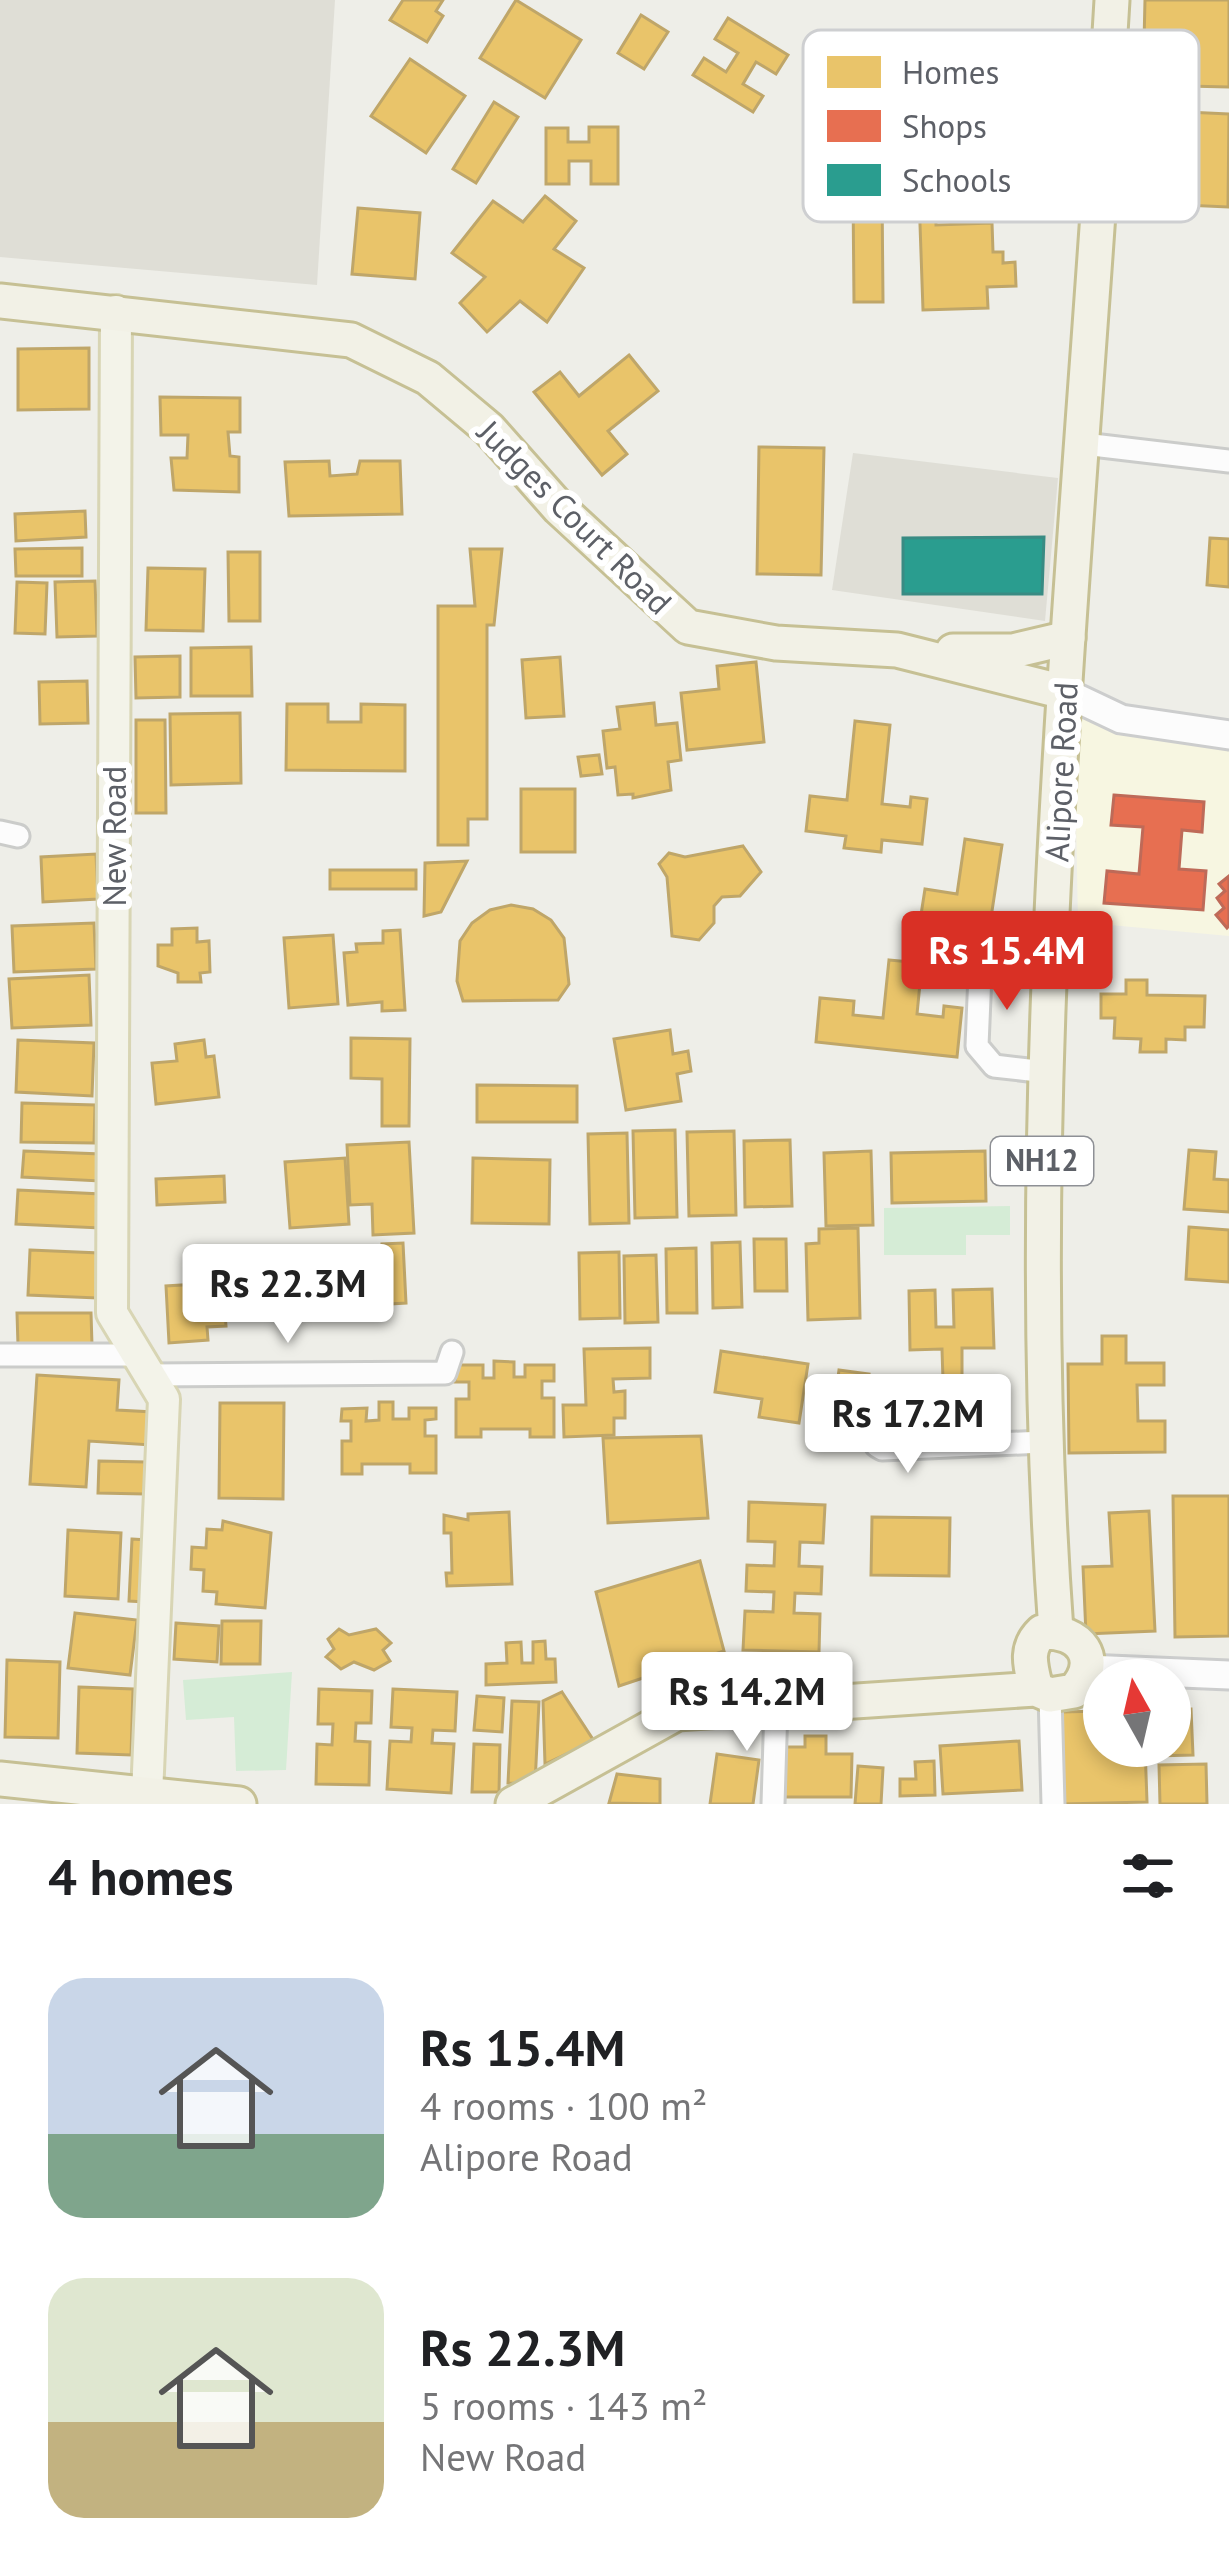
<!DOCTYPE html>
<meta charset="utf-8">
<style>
body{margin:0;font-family:"PT Sans",sans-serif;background:#f6f6f6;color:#202124;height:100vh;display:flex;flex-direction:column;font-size:45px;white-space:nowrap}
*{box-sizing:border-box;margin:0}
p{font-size:39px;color:#757577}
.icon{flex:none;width:66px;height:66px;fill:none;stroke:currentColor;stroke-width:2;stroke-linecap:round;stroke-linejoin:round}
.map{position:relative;height:1804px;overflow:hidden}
.drawer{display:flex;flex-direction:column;background:#fff;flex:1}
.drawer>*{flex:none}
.needle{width:78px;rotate:352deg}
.controls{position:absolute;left:1083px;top:1659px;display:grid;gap:24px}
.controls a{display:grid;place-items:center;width:108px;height:108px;border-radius:50%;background:#fff;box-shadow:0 6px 18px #0003;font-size:60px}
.price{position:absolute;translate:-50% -102px;padding:0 27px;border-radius:12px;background:#fff;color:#222;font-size:39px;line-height:78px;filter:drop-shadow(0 3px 6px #0008)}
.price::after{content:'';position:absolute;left:50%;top:72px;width:36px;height:27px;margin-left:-18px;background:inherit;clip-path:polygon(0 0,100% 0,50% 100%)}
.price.current{background:#d93025;color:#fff}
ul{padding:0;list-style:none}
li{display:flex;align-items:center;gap:36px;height:300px;padding:0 48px}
li span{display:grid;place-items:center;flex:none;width:336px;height:240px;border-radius:36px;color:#555}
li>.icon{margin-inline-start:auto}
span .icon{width:144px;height:144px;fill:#fffc;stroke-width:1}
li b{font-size:51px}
h2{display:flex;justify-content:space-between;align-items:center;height:144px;padding:0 48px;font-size:51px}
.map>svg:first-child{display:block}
.commercial{fill:#f7f6e1}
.education{fill:#dfded6}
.garden{fill:#d5ecd6}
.homes{fill:#e9c46a;stroke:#bfa669;stroke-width:3}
.shops{fill:#e76f51;stroke:#be6a58;stroke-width:3}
.schools{fill:#2a9d8f;stroke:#398b83;stroke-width:3}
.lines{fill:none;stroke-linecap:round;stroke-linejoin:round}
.minor-casing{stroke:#cbccca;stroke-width:27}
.secondary-casing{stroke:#cccdcd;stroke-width:33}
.primary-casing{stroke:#d8d5b4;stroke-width:36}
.trunk-casing{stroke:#c6c094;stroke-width:39}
.minor{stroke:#fcfcfc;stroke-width:21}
.secondary{stroke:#fcfcfc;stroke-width:27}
.primary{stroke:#f3f3e9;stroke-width:30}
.trunk{stroke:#f2f1e6;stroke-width:33}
.labels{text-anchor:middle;stroke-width:12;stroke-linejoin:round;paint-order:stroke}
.shield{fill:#fff;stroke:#8e9095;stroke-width:3}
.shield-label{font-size:30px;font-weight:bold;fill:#5d6067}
.street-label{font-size:33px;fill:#5d6067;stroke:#fff}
.key{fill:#fff;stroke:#cecfd1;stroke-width:3}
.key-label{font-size:33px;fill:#5d6067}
</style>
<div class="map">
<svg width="1229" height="1804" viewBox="0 0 1229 1804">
<rect width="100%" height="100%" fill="#eeeee8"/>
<path class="commercial" d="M1074 712 1229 746V936L1078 922Z"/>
<g class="education">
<path d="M0 0H335L317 285 0 257Z"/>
<path d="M853 453 1058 478 1045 621 832 590Z"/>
</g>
<g class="garden">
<path d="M1010 1206V1235H966V1255H884V1208Z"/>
<path d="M292 1672 286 1770 236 1771 234 1717 186 1720 183 1680Z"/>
</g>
<g class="homes">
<path d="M403 0H443L436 11 443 16 427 42 390 20Z"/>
<path d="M516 0 581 40 545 98 480 58Z"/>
<path d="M1145 0H1229V87L1143 85Z"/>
<path d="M641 15 668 32 644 69 618 53Z"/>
<path d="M728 18 788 55 776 74 756 62 743 84 763 96 753 112 693 75 704 58 726 72 738 53 715 39Z"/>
<path d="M410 59 465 96 426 153 371 116Z"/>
<path d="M494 102 518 117 476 183 453 169Z"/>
<path d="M1144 110 1229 114 1228 207 1140 203Z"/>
<path d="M589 127H618V184H591V161H569V184H546V128H568V142H589Z"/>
<path d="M882 190 883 302H854L853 191Z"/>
<path d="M545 196 576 221 554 249 584 268 547 322 520 301 487 332 460 303 485 277 452 253 493 201 523 222Z"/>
<path d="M919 196H935L936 225 992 223 993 252H1003V263L1015 262 1016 286 987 287 988 308 923 310Z"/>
<path d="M358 208 420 213 415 279 352 274Z"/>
<path d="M89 348V409L18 410V349Z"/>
<path d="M629 355 658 391 608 431 627 454 602 475 534 392 560 372 579 396Z"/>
<path d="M160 397 240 398V432H228L230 456 239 457V492L174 490 171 458H187L188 435H161Z"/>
<path d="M759 447 824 448 821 575 757 574Z"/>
<path d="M329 461 330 476 357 474 360 461H400L402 514 289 516 285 462Z"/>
<path d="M85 511 86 537 16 541 15 514Z"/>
<path d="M1210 538 1229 539V587L1207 585Z"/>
<path d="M82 548V576H16L15 549Z"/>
<path d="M470 549H502L494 625H487V819H468V845H438V606H475Z"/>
<path d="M228 552H260V621H229Z"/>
<path d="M148 568 205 569 203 631 146 630Z"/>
<path d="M95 581 97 636 57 637 55 582Z"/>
<path d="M17 582 47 583 45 634 15 633Z"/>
<path d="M251 647 252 696H191V648Z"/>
<path d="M180 656V697L136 698 135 657Z"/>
<path d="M560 657 564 716 526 718 522 660Z"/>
<path d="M756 662 764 742 687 750 681 693 719 689 717 666Z"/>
<path d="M87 681 88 723 40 724 39 682Z"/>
<path d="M654 703 656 725 677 723 681 760 668 762 671 790 633 798V794L618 795 615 767 607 768 603 731 620 729 617 707Z"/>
<path d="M287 704H328V722H361V704L405 705V771L286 770Z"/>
<path d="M240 713 241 783 171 785 170 714Z"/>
<path d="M136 720H165L166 813H136Z"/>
<path d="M855 721 890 725 882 804 910 807 911 797 927 799 922 844 882 840 881 852 844 848 846 836 806 831 810 796 847 800Z"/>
<path d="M599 755 602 774 581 776 578 757Z"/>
<rect x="521" y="789" width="54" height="63"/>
<path d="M965 839 1002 845 987 944 918 934 925 889 957 894Z"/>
<path d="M743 846 761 872 740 896 722 897 714 906V923L699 940 672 936 667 877 659 864 669 853 685 857Z"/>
<path d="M96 854 98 899 43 902 41 857Z"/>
<path d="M467 861 441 912 424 916 425 863Z"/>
<rect x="330" y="870" width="86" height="19"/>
<path d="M511 905 533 909 551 920 564 938 569 984 558 1000 463 1001 457 981 460 941 472 923 490 910Z"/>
<path d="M94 923 96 969 14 972 12 926Z"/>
<path d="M197 928V942L209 941 210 972 200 973 201 982H178V973L158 966V945H172V929Z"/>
<path d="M400 930 405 1010 382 1011V1002L348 1005 344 953 357 952 356 944 383 943V931Z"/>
<path d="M333 935 338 1004 289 1008 284 938Z"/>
<path d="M889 960 922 963 917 1014 943 1017 944 1006 962 1008 957 1057 816 1042 820 998 854 1001 853 1015 883 1018Z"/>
<path d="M89 975 91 1025 12 1028 9 979Z"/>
<path d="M1126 980H1147V995L1205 996 1204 1027H1185V1040L1166 1039V1052H1140L1141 1039 1114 1038 1115 1018H1101V994H1126Z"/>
<path d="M670 1030 673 1054 688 1051 691 1071 677 1074 681 1101 626 1110 614 1039Z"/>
<path d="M351 1038 410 1039 409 1126H382V1079L351 1078Z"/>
<path d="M18 1040 94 1043 92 1096 16 1092Z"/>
<path d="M204 1040 206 1057 214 1056 219 1097 156 1104 152 1063 177 1061 175 1044Z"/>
<path d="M477 1085 577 1086V1122H477Z"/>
<path d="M22 1103 95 1105 94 1143 21 1142Z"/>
<path d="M675 1130 677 1217 635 1218 633 1131Z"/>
<path d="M734 1131 736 1215 689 1216 687 1132Z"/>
<path d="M627 1133 629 1223 590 1224 588 1134Z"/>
<path d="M790 1140 792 1206 745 1207 744 1141Z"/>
<path d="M409 1142 414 1233 373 1235 372 1204 350 1205 347 1145Z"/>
<path d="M1189 1150 1216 1152 1214 1179 1229 1180V1212L1184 1209Z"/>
<path d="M24 1151 101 1154 100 1181 22 1177Z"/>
<path d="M871 1151 873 1225 826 1226 824 1153Z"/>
<path d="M985 1151 986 1201 892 1203 891 1153Z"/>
<path d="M345 1158 349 1224 290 1228 285 1162Z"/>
<path d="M473 1158 550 1160 549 1224 472 1223Z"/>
<path d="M224 1176 225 1202 157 1205 156 1179Z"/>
<path d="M18 1190 101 1194 100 1228 16 1224Z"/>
<path d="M1189 1227 1229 1230V1282L1186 1279Z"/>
<path d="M858 1228 860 1318 808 1320 806 1244 819 1243V1229Z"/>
<path d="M754 1239H786L787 1291H755Z"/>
<path d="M740 1242 742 1307 713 1308 712 1243Z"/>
<path d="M403 1243 406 1303 322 1308 320 1270 383 1267 382 1244Z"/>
<path d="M696 1248 697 1313H667L666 1249Z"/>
<path d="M30 1250 99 1253 97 1298 28 1295Z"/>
<path d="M619 1252 620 1318 580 1319 579 1253Z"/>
<path d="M656 1255 658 1322 625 1323 624 1256Z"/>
<path d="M265 1280 266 1297 224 1300 226 1326 207 1327 208 1340 169 1343 166 1286Z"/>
<path d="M992 1289 994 1348H962V1379L995 1378 996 1434 959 1435 958 1406 937 1407V1436H912L911 1381 943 1380 942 1349 910 1350 909 1291 935 1290 936 1327H954L953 1290Z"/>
<path d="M17 1313H91L92 1345H18Z"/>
<path d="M1102 1336H1126V1363H1164V1385H1137L1138 1421H1165V1452L1069 1453 1068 1364H1102Z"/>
<path d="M650 1348V1378L613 1379 614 1392 625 1391V1418H614V1435L564 1437 563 1405H586L584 1349Z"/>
<path d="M721 1351 808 1364 799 1423 759 1417 762 1399 715 1392Z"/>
<path d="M494 1361 514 1362V1377H525V1365H554V1381H542V1398H554V1437H530V1429H481V1437H456V1399H469V1382H455L456 1365H483V1378H494Z"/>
<path d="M839 1370 869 1374 860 1447 829 1443Z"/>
<path d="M37 1375 119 1380 117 1410 153 1412 151 1445 89 1441 86 1487 30 1484Z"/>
<path d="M379 1402H393V1419H409V1408H436V1419L425 1420V1436H436V1473H410V1464H362V1474H342V1441H351V1421H341L342 1409 367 1408 366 1421 379 1420Z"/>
<path d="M220 1403H284L283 1499 219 1498Z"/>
<path d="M701 1436 708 1518 608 1523 603 1438Z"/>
<path d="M99 1461 145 1462 144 1494 98 1493Z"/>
<path d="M1173 1496H1229V1636L1175 1637Z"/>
<path d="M749 1502 825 1505 823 1543 800 1542 799 1566 822 1567 821 1594 795 1593 794 1613 820 1614 819 1652 743 1650 745 1611 773 1612 774 1592 746 1591 747 1565 774 1566 775 1542 748 1541Z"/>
<path d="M1149 1511 1155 1631 1086 1634 1083 1567 1112 1566 1109 1513Z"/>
<path d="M509 1512 512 1584 447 1586 446 1573H452L451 1533H444V1515L468 1520V1514Z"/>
<path d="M872 1517 950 1518 949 1576 871 1575Z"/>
<path d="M223 1521 271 1533 265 1608 216 1604 217 1592 203 1591 204 1570 191 1569 192 1547 206 1548 207 1529 222 1530Z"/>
<path d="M68 1530 121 1533 118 1599 65 1596Z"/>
<path d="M132 1539 147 1540 145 1602 129 1601Z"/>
<path d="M700 1561 724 1651 619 1686 596 1592Z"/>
<path d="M75 1613 137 1620 130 1675 68 1668Z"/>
<path d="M222 1621H261L260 1664H221Z"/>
<path d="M176 1623 219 1626 217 1662 174 1659Z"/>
<path d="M339 1629 349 1635 376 1629 391 1643 383 1650 390 1661 374 1670 354 1662 341 1669 326 1657 334 1649 328 1639Z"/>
<path d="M545 1641 546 1659H555L556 1682 486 1685V1664L507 1663 506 1643 521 1642 522 1663H533V1642Z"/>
<path d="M7 1660 60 1662 58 1738 5 1737Z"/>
<path d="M79 1687 133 1689 131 1755 77 1753Z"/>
<path d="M319 1689 372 1691 371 1723H356L355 1741 370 1742 369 1785 316 1784 317 1744 332 1745 333 1724H318Z"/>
<path d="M393 1689 457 1692 455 1731 433 1730 432 1743 454 1744 451 1793 387 1789 390 1741 411 1742 412 1728 391 1727Z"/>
<path d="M562 1692 594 1741 545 1764 543 1701Z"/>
<path d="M477 1696 504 1698 502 1732 474 1730Z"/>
<path d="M512 1701 539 1702 535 1784 508 1783Z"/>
<path d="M1170 1709H1191L1193 1755 1154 1756V1746H1170Z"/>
<path d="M1104 1711V1746H1145L1147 1802 1063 1804 1061 1712Z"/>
<path d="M805 1736H826V1754H852L851 1797H783L784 1747H805Z"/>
<path d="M1019 1741 1022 1790 943 1794 940 1746Z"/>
<path d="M474 1744 500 1745 499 1792H472Z"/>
<path d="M717 1754 759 1760 753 1804H710Z"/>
<path d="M934 1761 935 1795 900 1796V1779H916L915 1762Z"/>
<path d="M1206 1764 1207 1804H1160L1159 1765Z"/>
<path d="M858 1766 883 1768 881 1804H855Z"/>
<path d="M617 1774 660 1779V1804L609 1803Z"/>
</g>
<g class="shops">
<path d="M1114 795 1204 802 1202 832 1182 830 1179 869 1206 871 1203 910 1104 903 1107 871 1139 874 1143 827 1111 825Z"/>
<path d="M1229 876V926L1227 928 1216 915 1224 908 1217 898 1225 891 1219 884Z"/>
</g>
<path class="schools" d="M1044 537 1042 594H903V538Z"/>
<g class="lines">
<g class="minor-casing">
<g id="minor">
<path d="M1084 444 1229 461"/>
<path d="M0 832 18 836"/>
<path d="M1046 1072 994 1066 977 1046 980 974 1010 959 1051 962"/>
<path d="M0 1355H137"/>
<path d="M150 1375 445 1373 452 1352"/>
<path d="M880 1388 877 1446 882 1449 1043 1442"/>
<path d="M1050 1695 1053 1804"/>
<path d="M773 1804 776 1706"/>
</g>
</g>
<g class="secondary-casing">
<g id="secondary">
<path d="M1064 692 1121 719 1229 735"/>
<path d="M1086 1669 1229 1675"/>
</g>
</g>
<g class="primary-casing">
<path id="primary" d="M116 311 112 1313 164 1399 147 1795"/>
</g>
<g class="trunk-casing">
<g id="trunk">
<path d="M0 301 351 340 428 378 489 429 559 508 688 627 776 643 897 650 1064 692"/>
<path d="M953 651H1013L1068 638"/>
<path d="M1056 1631C1016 1087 1080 543 1112 0"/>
<path d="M0 1779 239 1804"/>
<path d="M513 1804 677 1713 1036 1689 1050 1695 1074 1691C1103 1659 1080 1630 1042 1632 1024 1649 1031 1667 1036 1689"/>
</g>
</g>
<use href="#minor" class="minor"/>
<use href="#secondary" class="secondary"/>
<use href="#primary" class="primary"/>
<use href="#trunk" class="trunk"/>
</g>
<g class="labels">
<rect class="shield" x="991" y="1137" width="102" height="48" rx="9"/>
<g class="shield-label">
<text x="1042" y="1171">NH12</text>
</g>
<g class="street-label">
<text transform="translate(575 517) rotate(45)" y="12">Judges Court Road</text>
<text transform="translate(1061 772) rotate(-87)" y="12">Alipore Road</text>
<text transform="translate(114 836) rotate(-90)" y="12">New Road</text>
</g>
</g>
<rect x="803" y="30" width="396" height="192" rx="18" class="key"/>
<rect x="827" y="56" width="54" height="32" fill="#e9c46a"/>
<rect x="827" y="110" width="54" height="32" fill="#e76f51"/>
<rect x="827" y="164" width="54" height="32" fill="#2a9d8f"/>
<g class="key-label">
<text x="902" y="84">Homes</text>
<text x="902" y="138">Shops</text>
<text x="902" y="192">Schools</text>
</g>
</svg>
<div class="controls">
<a><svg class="needle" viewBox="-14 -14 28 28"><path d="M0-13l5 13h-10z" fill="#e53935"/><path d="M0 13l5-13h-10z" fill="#757577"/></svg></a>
</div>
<b class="price current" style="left:1007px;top:1013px">Rs 15.4M</b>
<b class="price" style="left:288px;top:1346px">Rs 22.3M</b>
<b class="price" style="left:908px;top:1476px">Rs 17.2M</b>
<b class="price" style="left:747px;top:1754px">Rs 14.2M</b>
</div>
<section class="drawer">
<h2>4 homes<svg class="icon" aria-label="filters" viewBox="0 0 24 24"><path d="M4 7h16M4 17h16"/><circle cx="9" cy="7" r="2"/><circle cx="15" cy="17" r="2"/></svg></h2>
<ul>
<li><span style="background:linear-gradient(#c9d6e8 65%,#7fa58c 0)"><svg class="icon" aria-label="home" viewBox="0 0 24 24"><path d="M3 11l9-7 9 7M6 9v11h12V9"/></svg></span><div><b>Rs 15.4M</b><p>4 rooms · 100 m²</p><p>Alipore Road</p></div></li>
<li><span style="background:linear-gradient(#dfe7d0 60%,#c2b280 0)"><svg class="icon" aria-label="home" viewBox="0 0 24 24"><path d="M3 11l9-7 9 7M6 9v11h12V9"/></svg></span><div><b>Rs 22.3M</b><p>5 rooms · 143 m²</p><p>New Road</p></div></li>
</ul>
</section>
